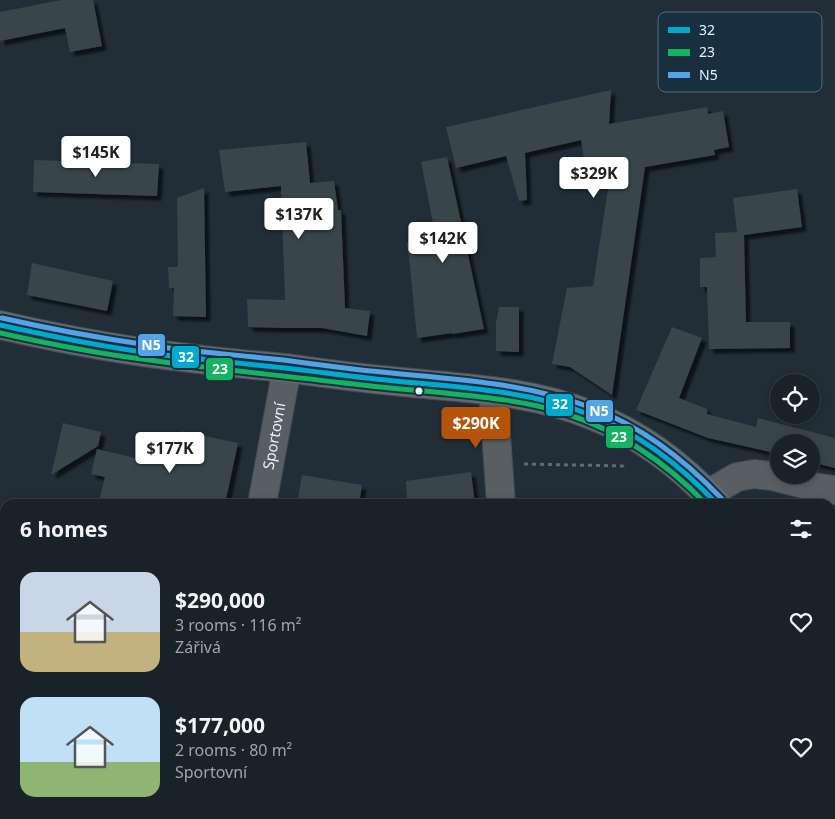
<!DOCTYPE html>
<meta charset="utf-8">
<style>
body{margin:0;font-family:"Noto Sans",sans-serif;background:#262f35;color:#f1f3f6;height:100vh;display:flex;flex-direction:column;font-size:19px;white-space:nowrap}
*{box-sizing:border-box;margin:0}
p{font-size:16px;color:#9fa4a8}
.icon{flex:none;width:28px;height:28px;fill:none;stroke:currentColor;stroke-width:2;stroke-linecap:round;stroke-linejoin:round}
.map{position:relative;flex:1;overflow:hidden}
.panel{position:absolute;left:0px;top:499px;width:835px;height:321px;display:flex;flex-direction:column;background:#192229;border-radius:15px 15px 0 0;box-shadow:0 2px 8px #0003,0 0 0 1px #373f46}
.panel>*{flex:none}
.tools{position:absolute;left:770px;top:374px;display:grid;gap:10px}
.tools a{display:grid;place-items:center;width:50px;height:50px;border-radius:50%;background:#192229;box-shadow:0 2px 8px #0003,0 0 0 1px #373f46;font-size:25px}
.price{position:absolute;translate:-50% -42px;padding:0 11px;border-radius:5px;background:#fff;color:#222;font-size:16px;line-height:32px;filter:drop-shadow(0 1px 2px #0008)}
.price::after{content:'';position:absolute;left:50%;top:30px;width:15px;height:11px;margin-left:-8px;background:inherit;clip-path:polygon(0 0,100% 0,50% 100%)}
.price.selected{background:#b45309;color:#fff}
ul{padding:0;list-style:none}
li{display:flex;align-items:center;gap:15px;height:125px;padding:0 20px}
li span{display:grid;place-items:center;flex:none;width:140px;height:100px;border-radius:15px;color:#555}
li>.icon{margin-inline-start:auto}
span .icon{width:60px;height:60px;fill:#fffc;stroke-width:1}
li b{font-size:21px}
h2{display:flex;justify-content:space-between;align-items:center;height:60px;padding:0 20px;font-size:21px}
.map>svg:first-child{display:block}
.building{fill:#39444c;filter:url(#shadow)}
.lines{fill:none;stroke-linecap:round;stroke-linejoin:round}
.lane-casing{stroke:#3e4951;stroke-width:18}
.street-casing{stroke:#3e4951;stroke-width:30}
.secondary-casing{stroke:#3e4951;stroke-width:30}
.path{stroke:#636a6e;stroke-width:3;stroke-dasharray:4 4;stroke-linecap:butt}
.lane{stroke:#585e62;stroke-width:15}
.street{stroke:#585e62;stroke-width:28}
.secondary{stroke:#63696d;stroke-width:28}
.bus-1-casing{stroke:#182f40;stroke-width:9}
.bus-2-casing{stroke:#182f40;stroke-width:9}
.bus-3-casing{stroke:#182f40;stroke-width:9}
.bus-1{stroke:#00a9ce;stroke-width:5}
.bus-2{stroke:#13b361;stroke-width:5}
.bus-3{stroke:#53a3e8;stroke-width:5}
.bus-dot{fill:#e5f3ff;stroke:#182f40;stroke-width:2}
.labels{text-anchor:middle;stroke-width:4.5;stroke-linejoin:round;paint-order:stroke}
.street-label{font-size:15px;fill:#e5f3ff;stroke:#182f40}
.key{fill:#182f40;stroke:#566a79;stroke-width:1}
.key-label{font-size:14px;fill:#e5f3ff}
.line-badge{stroke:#182f40;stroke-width:2}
.badge-label{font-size:14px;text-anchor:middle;font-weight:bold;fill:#fff}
</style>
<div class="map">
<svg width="835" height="819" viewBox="0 0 835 819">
<defs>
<filter id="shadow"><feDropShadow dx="4.5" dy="4.5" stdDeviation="1" flood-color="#0009"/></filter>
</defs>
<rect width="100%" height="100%" fill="#212e37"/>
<g class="building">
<path d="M61 0H93L102 46 70 52 65 28 0 41V12Z"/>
<path d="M611 90 609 124 707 107 708 114 723 111 729 147 714 150 715 155 645 167 612 395 570 367 552 364 567 288 593 286 611 170 586 173 581 140 525 153 527 200 519 201 506 156 456 168 446 127Z"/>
<path d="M306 142 310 183 334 181 338 210H341L345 308 370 311 367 336 322 328H283L248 327 247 299 285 300 281 186 225 192 219 150Z"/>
<path d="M447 157 484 329 452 334V333L417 338 409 257 406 243 436 238 421 162Z"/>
<path d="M34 160 159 164 157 196 33 192Z"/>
<path d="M204 188 206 317 173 316 174 288H169L168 267H178L177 198Z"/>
<path d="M797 189 802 227 744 235 746 322H790V348L709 349 707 287H700V258L716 257 715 233 737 232 733 198Z"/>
<path d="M32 263 113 281 107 311 27 295Z"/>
<path d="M499 307H519V352L496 351V323Z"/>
<path d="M672 327 702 338 679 398 707 409V414L756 427 758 418 835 438V468L811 462V442H779V454L708 438 636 410Z"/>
<path d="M63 423 101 432 98 446 51 475Z"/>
<path d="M181 431 238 443 225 504H117L99 500 105 477 91 474 97 449 152 462 155 446 177 450Z"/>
<path d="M471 472 475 504 407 502 406 481Z"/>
<path d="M302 475 362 485 359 504H297Z"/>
</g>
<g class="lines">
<g class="lane-casing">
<g id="lane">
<path d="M830 723 835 720"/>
<path d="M231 815 249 819"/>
</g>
</g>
<g class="street-casing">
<g id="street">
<path d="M493 391 501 504"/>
<path d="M708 494 737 477 754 474 772 476 819 488 835 490"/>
<path id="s1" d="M262 504 287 368"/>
<path d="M0 743 5 744"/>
<path d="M564 815 565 819"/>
<path d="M206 819V815"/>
</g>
</g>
<g class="secondary-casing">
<g id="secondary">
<path d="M0 325C65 340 131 352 198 359 227 363 256 365 285 368 317 372 350 377 383 380 452 388 525 388 591 415 640 434 682 466 717 504"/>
<path d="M830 691 835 700"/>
</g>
</g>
<g class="path">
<path d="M524 464 623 466 626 463"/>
<path d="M830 547 835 544"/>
</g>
<use href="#lane" class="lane"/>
<use href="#street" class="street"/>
<use href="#secondary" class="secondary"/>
<g class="bus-1-casing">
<path id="bus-1" d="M0 325C49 336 99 346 149 353 194 359 239 363 285 368 312 371 340 375 367 378 442 387 520 387 591 415 640 434 681 466 717 504"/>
</g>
<g class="bus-2-casing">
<path id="bus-2" d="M0 333C49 344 99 354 149 360 213 369 279 375 344 383 378 387 411 390 445 393 485 397 526 401 564 413 619 431 666 462 706 504"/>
</g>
<g class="bus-3-casing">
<path id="bus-3" d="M2 318C50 329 99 338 148 345 193 352 239 355 284 360 313 364 342 368 371 371 446 379 522 381 592 408 643 427 685 460 722 499"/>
</g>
<use href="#bus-1" class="bus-1"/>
<use href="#bus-2" class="bus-2"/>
<use href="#bus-3" class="bus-3"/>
</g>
<circle class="bus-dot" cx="419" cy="391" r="4.5"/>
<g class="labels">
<g class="street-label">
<text dy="5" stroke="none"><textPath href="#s1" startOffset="69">Sportovní</textPath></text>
</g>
</g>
<rect x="658" y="12" width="164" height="80" rx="8" class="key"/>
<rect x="668" y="27" width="22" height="6" fill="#00a9ce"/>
<rect x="668" y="49" width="22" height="7" fill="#13b361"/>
<rect x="668" y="72" width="22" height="6" fill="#53a3e8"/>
<g class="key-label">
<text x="699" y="35">32</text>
<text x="699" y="57">23</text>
<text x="699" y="80">N5</text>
</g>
<g class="line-badge">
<rect x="137" y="333" width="29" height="24" rx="5" fill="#53a3e8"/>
<rect x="171" y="345" width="29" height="24" rx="5" fill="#00a9ce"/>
<rect x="205" y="357" width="29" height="24" rx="5" fill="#13b361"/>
<rect x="545" y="393" width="29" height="24" rx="5" fill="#00a9ce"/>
<rect x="585" y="399" width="29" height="24" rx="5" fill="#53a3e8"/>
<rect x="605" y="425" width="29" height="24" rx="5" fill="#13b361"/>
</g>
<g class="badge-label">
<text x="151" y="350">N5</text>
<text x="186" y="362">32</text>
<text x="220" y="374">23</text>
<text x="560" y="409">32</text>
<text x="599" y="416">N5</text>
<text x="619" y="442">23</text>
</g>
</svg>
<div class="tools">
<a><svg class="icon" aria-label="locate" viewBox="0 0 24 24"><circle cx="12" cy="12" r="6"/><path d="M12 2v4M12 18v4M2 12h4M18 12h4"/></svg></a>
<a><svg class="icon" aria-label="layers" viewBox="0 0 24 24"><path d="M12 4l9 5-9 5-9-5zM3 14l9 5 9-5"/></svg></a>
</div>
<b class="price" style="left:96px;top:178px">$145K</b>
<b class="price" style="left:594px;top:199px">$329K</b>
<b class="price" style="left:299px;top:240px">$137K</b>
<b class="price" style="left:443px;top:264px">$142K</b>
<b class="price selected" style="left:476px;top:449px">$290K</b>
<b class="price" style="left:170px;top:474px">$177K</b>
<section class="panel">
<h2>6 homes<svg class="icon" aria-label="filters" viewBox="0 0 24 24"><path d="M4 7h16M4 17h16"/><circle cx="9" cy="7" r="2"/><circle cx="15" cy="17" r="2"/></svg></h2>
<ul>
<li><span style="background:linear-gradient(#c9d6e8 60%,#c2b280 0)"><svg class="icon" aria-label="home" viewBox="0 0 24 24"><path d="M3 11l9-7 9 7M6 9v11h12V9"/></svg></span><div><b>$290,000</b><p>3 rooms · 116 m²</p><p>Zářivá</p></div><svg class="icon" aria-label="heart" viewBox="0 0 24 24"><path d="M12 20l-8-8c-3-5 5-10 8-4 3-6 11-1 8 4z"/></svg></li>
<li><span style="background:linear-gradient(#bfe0f5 65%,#8fb573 0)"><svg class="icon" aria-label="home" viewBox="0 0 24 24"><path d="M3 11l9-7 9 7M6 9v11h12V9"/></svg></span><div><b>$177,000</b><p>2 rooms · 80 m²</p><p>Sportovní</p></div><svg class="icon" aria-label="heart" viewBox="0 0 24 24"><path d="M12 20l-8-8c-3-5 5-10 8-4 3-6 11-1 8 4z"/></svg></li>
</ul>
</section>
</div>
